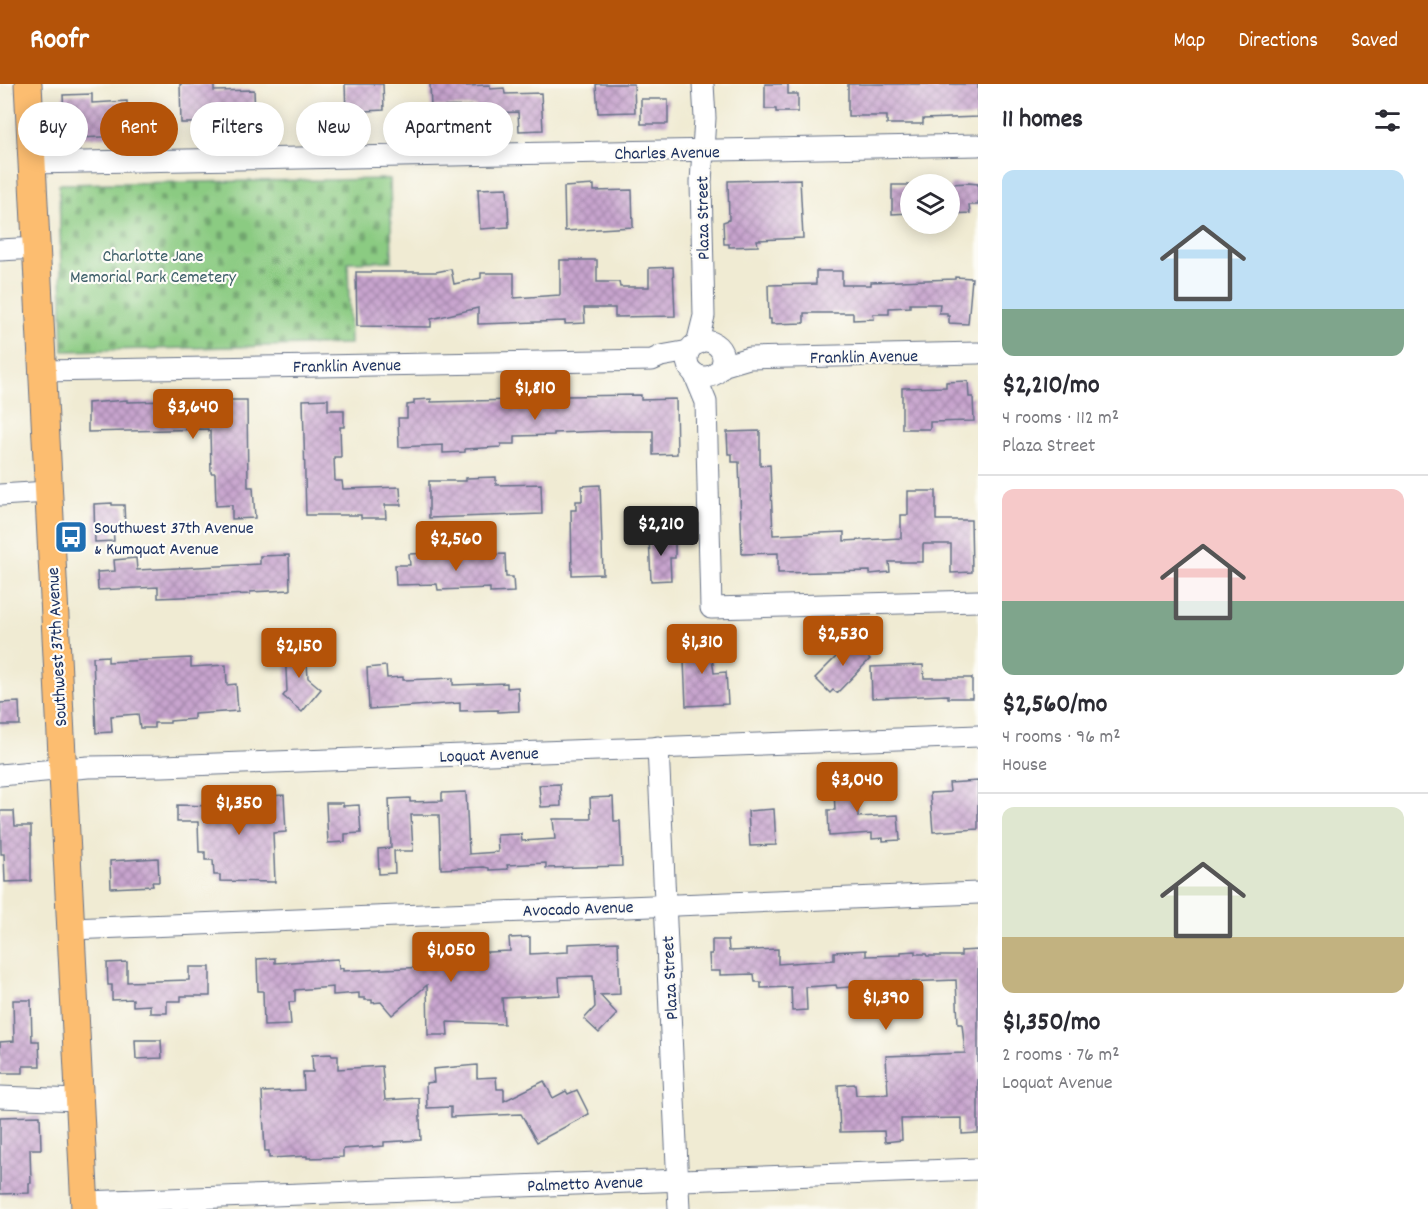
<!DOCTYPE html>
<meta charset="utf-8">
<style>
body{margin:0;font-family:Dekko,sans-serif;background:#f7f7f7;color:#2b2b33;height:100vh;display:flex;flex-direction:column;font-size:22px;white-space:nowrap}
*{box-sizing:border-box;margin:0}
p{font-size:20px;color:#7c7c81}
.icon{flex:none;width:33px;height:33px;fill:none;stroke:currentColor;stroke-width:2;stroke-linecap:round;stroke-linejoin:round}
.map{position:relative;flex:1;overflow:hidden}
.drawer{display:flex;flex-direction:column;background:#fff;width:450px}
.drawer>*{flex:none}
.banner{position:absolute;left:18px;top:18px;width:570px;height:54px;display:flex;gap:12px}
.tools{position:absolute;left:900px;top:90px;display:grid;gap:12px}
.tools a{display:grid;place-items:center;width:60px;height:60px;border-radius:50%;background:#fff;box-shadow:0 3px 15px #0003;font-size:30px}
.price{position:absolute;translate:-50% -51px;padding:0 14px;border-radius:6px;background:#b45309;color:#fff;font-size:20px;line-height:39px;filter:drop-shadow(0 2px 3px #0008)}
.price::after{content:'';position:absolute;left:50%;top:36px;width:18px;height:14px;margin-left:-9px;background:inherit;clip-path:polygon(0 0,100% 0,50% 100%)}
.price.current{background:#222;color:#fff}
ul{padding:0;list-style:none}
li{display:grid;align-content:center;gap:12px;height:318px;padding:0 24px}
li+li{border-top:2px solid #e1e1e2}
li span{display:grid;place-items:center;height:186px;border-radius:12px;color:#555}
li>.icon{margin-inline-start:auto}
span .icon{width:108px;height:108px;fill:#fffc;stroke-width:1}
li b{font-size:26px}
h2{display:flex;justify-content:space-between;align-items:center;height:72px;padding:0 24px;font-size:26px}
.tag{padding:0 21px;border-radius:27px;background:#fff;box-shadow:0 3px 15px #0003;font-size:21px;line-height:54px}
.tag.current{background:#b45309;color:#fff}
header{display:flex;align-items:center;gap:36px;box-sizing:border-box;height:84px;padding:0 30px;background:#b45309;color:#fff}
header strong{font-size:28px}
nav{display:flex;gap:33px;margin-inline-start:auto;font-size:21px}
main{display:flex;flex:1;min-height:0}
.map>svg:first-child{display:block}
.cemetery{fill:url(#cemetery-stones);stroke:#537d70;stroke-width:1.5}
.building{fill:url(#building-cross-hatch)}
.lines{fill:none;stroke-linecap:round;stroke-linejoin:round}
.minor-casing{stroke:#667187;stroke-width:23}
.major-casing{stroke:#667187;stroke-width:29}
.minor{stroke:#fff;stroke-width:21}
.major{stroke:#fcbd6f;stroke-width:27}
.labels{text-anchor:middle;stroke-width:4.5;stroke-linejoin:round;paint-order:stroke}
.street-label{font-size:18px;fill:#1b2f5e;stroke:#fdfcf7}
.park-label{font-size:18px;fill:#3d5e69;stroke:#fdfcf7}
.poi-label{font-size:18px;fill:#1b2f5e;stroke:#fdfcf7;text-anchor:start}
</style>
<header>
<strong>Roofr</strong>
<nav><a>Map</a><a>Directions</a><a>Saved</a></nav>
</header>
<main>
<div class="map">
<svg width="978" height="1125" viewBox="0 0 978 1125">
<defs>
<pattern id="cemetery-stones" width="16" height="16" patternUnits="userSpaceOnUse" patternTransform="scale(1.5)"><rect width="16" height="16" fill="#8bcb82"/><path d="M2 7V4a2 2 0 0 1 4 0v3zM10 15v-3a2 2 0 0 1 4 0v3z" fill="#71a56e"/></pattern>
<pattern id="building-cross-hatch" width="8" height="8" patternUnits="userSpaceOnUse" patternTransform="scale(1.5)"><rect width="8" height="8" fill="#c8a4ce"/><path d="M0 0l8 8M0 8l8-8" fill="none" stroke="#a286aa"/></pattern>
</defs>
<rect width="100%" height="100%" fill="#fdfcf7"/>
<filter id="ink" filterUnits="userSpaceOnUse"><feTurbulence type="fractalNoise" baseFrequency=".0167" numOctaves="2"/><feDisplacementMap in="SourceGraphic" scale="12" xChannelSelector="R" yChannelSelector="G"/><feConvolveMatrix kernelMatrix="1 2 1 2 8 2 1 2 1" color-interpolation-filters="sRGB"/></filter>
<filter id="wash" filterUnits="userSpaceOnUse"><feTurbulence type="fractalNoise" baseFrequency=".008" numOctaves="4" result="noise"/><feDisplacementMap in="SourceGraphic" scale="24" xChannelSelector="R" yChannelSelector="G"/><feGaussianBlur stdDeviation="1.35" result="paint"/><feColorMatrix in="noise" values="0 0 0 0 0 0 0 0 0 0 0 0 0 0 0 0 0 1.4 0 .05"/><feComposite in="paint" operator="in"/></filter>
<g filter="url(#wash)">
<rect width="100%" height="100%" fill="#f0ebd3"/>
<path class="cemetery" d="M390 95 392 177 348 178 350 260 63 267 59 100Z"/>
<g id="blocks">
<g class="building">
<path d="M180 0H214V7L254 6 255 33 214 35V39H181Z"/>
<path d="M345 0H383L384 26 346 28Z"/>
<path d="M430 0H463V2L490 1V5L504 4 505 10 541 9 543 46 519 47 518 28 491 29V25L476 26V22L431 23Z"/>
<path d="M596 0H634L635 28 598 29Z"/>
<path d="M765 0H788V10H798V28H776V25H765Z"/>
<path d="M848 0H978V33L923 35V40H887V32H848Z"/>
<path d="M92 10V19L127 17 128 52 77 54 76 49H65L63 11Z"/>
<rect x="641" y="15" width="27" height="25"/>
<path d="M800 95 803 154 757 156 758 162 729 163V160H724L723 138 729 136 728 97Z"/>
<path d="M968 99 978 100V121H969L970 129 950 130V100Z"/>
<path d="M594 101V107L632 106 633 143 565 147 564 103Z"/>
<path d="M892 101H910V129L892 130Z"/>
<path d="M507 104 509 143 480 145 478 105Z"/>
<path d="M560 176H597V198H619L620 203H649V184L673 183 675 232 615 233V224H584L585 239 565 240V237L478 240V224L431 235V243L357 242 356 188H436L451 185 454 200 481 194V189H514V214L560 211Z"/>
<path d="M816 187H842V201H871V198L955 195V193L972 194 968 240 949 239V232H947V229H939L940 220H910V223L889 224V230H873L874 235 853 236V229H804V239L771 240V235H769L768 201 816 200Z"/>
<path d="M968 297 969 313H973L974 337 930 338V345H902V304L946 303V298Z"/>
<path d="M641 311V316L676 315 677 370 653 371V347H605L554 349V351L515 352V360H501V363L465 365V368L443 369V361L399 363 398 334H407V321L414 320V316L431 315V318L514 316 565 315V312Z"/>
<path d="M328 315V326H344V343H340L341 373H334L335 397H342L343 405 400 403 401 421H385L386 434H361V431H306L303 316Z"/>
<path d="M127 316V318L171 317V327H186L187 329 223 328V316H247L248 403H253L255 434 232 435V421L216 422 215 389H211L210 347H208V345L88 348V319Z"/>
<path d="M760 347V382L770 381 773 451 844 448V457L901 454V431H908V407H936V436H971L972 488 951 489V460H923V478H889L890 488 870 490V487L778 489V469L742 470 739 378H732V370H728L727 348Z"/>
<path d="M496 393V401L541 400 542 430 429 434V397H466V394Z"/>
<path d="M600 401 603 490 572 491 571 426H576V417H582V402Z"/>
<path d="M112 419V421H124L125 442 113 443 114 457 95 458 94 420Z"/>
<path d="M675 452V474H670L671 496 651 497 649 453Z"/>
<path d="M433 469V471L465 470V472L505 470 506 493H513L514 508 490 509V504L438 506 437 500 396 501 395 481H410L409 470Z"/>
<path d="M289 471 290 506 250 508V510L158 514V503L98 506 97 488 115 487 114 476 136 474 137 486 260 480V472Z"/>
<path d="M849 554 870 575 837 609 833 606 830 609 815 594 841 568 838 565Z"/>
<path d="M679 557H710L714 589 726 588 728 620 686 622 684 577H680Z"/>
<path d="M306 564 308 594 321 605 302 628 283 612 287 607 285 565Z"/>
<path d="M108 572V578L191 574V583L226 581 227 601 236 600 238 627 194 630V635L170 637V639H154V644H140L138 630 111 632 112 648 96 649 93 573Z"/>
<path d="M923 581 924 594H972V614H948V611L872 614 871 583Z"/>
<path d="M386 582 387 594 403 593V596L453 594V601L507 599V604L518 603 519 627 498 628V626L460 627V619L369 625 367 584Z"/>
<path d="M19 618 20 641H0V619Z"/>
<path d="M833 688H848V691L857 692 858 733 898 731 900 756 883 757V754L872 755V749L829 752 828 726H835Z"/>
<path d="M978 697V745L933 748 930 709 950 708 949 699Z"/>
<path d="M560 700 561 722 541 723 539 701Z"/>
<path d="M466 708 469 770 498 768 497 751 521 750 522 757 555 755 553 735H591L590 714 613 713 614 737H620L622 782 546 784V779L507 781 508 785 489 786V784L484 783 441 785 439 731H411L413 767H394L395 789 379 790 378 765 391 764 389 715 410 714V718L442 717V709Z"/>
<path d="M284 711 286 748 273 749 275 798 220 797V791H214L213 776H205V768H199L198 738H177V721L214 722V718H253L252 713Z"/>
<path d="M326 719H343V722L359 721 361 749 345 750V758L328 759Z"/>
<path d="M774 725 776 761 750 762 748 727Z"/>
<path d="M0 727H14L15 742H31V797L5 798 4 770H1Z"/>
<path d="M158 774 159 798H152L153 802 111 804 110 777Z"/>
<path d="M530 853V870L568 868V860L618 858 620 910 600 911 617 930 599 949 584 935 595 923 593 892 559 893 560 911 502 914 504 940 447 938 448 951H428L427 901 392 931 381 918 372 919V916H365V914H359V909L333 911V903L295 906V918H289L291 941 264 942 263 907H258L257 875 275 874V879L338 875 339 885 343 884V887L426 883V875L445 874V870L510 867 509 854Z"/>
<path d="M712 856H728L729 867 778 865V880L834 876V868L866 866V872L901 871V868L915 867V870H926L927 872H961V867L978 866V1049L962 1050V1034L901 1035 902 1056 885 1058 884 1047 840 1048 838 1001 855 1000 856 1011 888 1010 886 972 965 969 962 940H958L956 896 906 898V911H888L887 900 837 904 836 901 806 903 807 926 792 927 791 903 761 904V898H755L754 890 720 891V887H710L709 870H712Z"/>
<path d="M127 878V898L189 896V883H210V912H181V917H167V929H150V921L133 922V915L112 916V901H108L107 879Z"/>
<path d="M13 916H31L32 957H39L40 982H23V989H0V958L14 957Z"/>
<path d="M135 956H161L162 974 136 975Z"/>
<path d="M331 970 332 972H338V985L382 982 385 1016 419 1014 421 1056 384 1058V1062L343 1065V1073L307 1074V1072L269 1074V1067H265L262 1008 304 1006 303 988H313L312 971Z"/>
<path d="M477 981V994L496 993 497 1005H504V1017L544 997 553 1014 566 1007 568 1010 577 1006 589 1030 537 1058 521 1030 451 1033V1023L427 1024 426 999 434 998 433 985Z"/>
<path d="M40 1032 41 1065H30L31 1099H29V1109L0 1110V1033Z"/>
</g>
</g>
</g>
<g filter="url(#ink)">
<use href="#blocks" fill-opacity="0" stroke="#667187" stroke-width="1.5"/>
<g class="lines">
<g class="minor-casing">
<g id="minor">
<path d="M32 79 978 61"/>
<path d="M0 166 37 164"/>
<circle cx="705" cy="275" r="18"/>
<path d="M697 260 704 232 701 98 705 34 703 0"/>
<path d="M722 282 749 274 978 269"/>
<path d="M43 287 652 276 661 272 689 267"/>
<path d="M694 289 706 318 711 524 978 517"/>
<path d="M0 411 48 408"/>
<path d="M658 663 679 1125"/>
<path d="M0 691 88 683 163 682 978 652"/>
<path d="M71 845 978 809"/>
<path d="M0 1013 78 1016"/>
<path d="M85 1118 978 1085"/>
</g>
</g>
<g class="major-casing">
<path id="major" d="M28 0 85 1125"/>
</g>
<use href="#minor" class="minor"/>
<use href="#major" class="major"/>
</g>
</g>
<defs>
<g id="bus-square" transform="scale(1.725)"><rect x="-9" y="-9" width="18" height="18" rx="4" fill="#1f6fb2" stroke="#fdfcf7"/><path d="M-5-6H5V4H4V6H2V4H-2V6H-4V4H-5ZM-3.5-4V0h7V-4ZM-3.5 1.2v1.5H-2V1.2ZM2 1.2v1.5H3.5V1.2Z" fill="#fff"/></g>
</defs>
<g fill-rule="evenodd">
<use href="#bus-square" x="71" y="453"/>
</g>
<g class="labels">
<g class="street-label">
<text transform="translate(667 68) rotate(-1)" y="6">Charles Avenue</text>
<text transform="translate(702 134) rotate(-91)" y="6">Plaza Street</text>
<text transform="translate(864 272) rotate(-1)" y="6">Franklin Avenue</text>
<text transform="translate(347 281) rotate(-1)" y="6">Franklin Avenue</text>
<text transform="translate(56 563) rotate(-93)" y="6">Southwest 37th Avenue</text>
<text transform="translate(489 670) rotate(-2)" y="6">Loquat Avenue</text>
<text transform="translate(578 824) rotate(-2)" y="6">Avocado Avenue</text>
<text transform="translate(669 894) rotate(-93)" y="6">Plaza Street</text>
<text transform="translate(585 1099) rotate(-2)" y="6">Palmetto Avenue</text>
</g>
<g class="park-label">
<text x="153" y="177">Charlotte Jane<tspan x="153" dy="21">Memorial Park Cemetery</tspan></text>
</g>
<g class="poi-label">
<text x="94" y="449">Southwest 37th Avenue<tspan x="94" dy="21">&amp; Kumquat Avenue</tspan></text>
</g>
</g>
</svg>
<div class="tools">
<a><svg class="icon" aria-label="layers" viewBox="0 0 24 24"><path d="M12 4l9 5-9 5-9-5zM3 14l9 5 9-5"/></svg></a>
</div>
<b class="price" style="left:535px;top:337px">$1,810</b>
<b class="price" style="left:193px;top:356px">$3,640</b>
<b class="price current" style="left:661px;top:473px">$2,210</b>
<b class="price" style="left:456px;top:488px">$2,560</b>
<b class="price" style="left:843px;top:583px">$2,530</b>
<b class="price" style="left:702px;top:591px">$1,310</b>
<b class="price" style="left:299px;top:595px">$2,150</b>
<b class="price" style="left:857px;top:729px">$3,040</b>
<b class="price" style="left:239px;top:752px">$1,350</b>
<b class="price" style="left:451px;top:899px">$1,050</b>
<b class="price" style="left:886px;top:947px">$1,390</b>
<div class="banner">
<a class="tag">Buy</a>
<a class="tag current">Rent</a>
<a class="tag">Filters</a>
<a class="tag">New</a>
<a class="tag">Apartment</a>
</div>
</div>
<section class="drawer">
<h2>11 homes<svg class="icon" aria-label="filters" viewBox="0 0 24 24"><path d="M4 7h16M4 17h16"/><circle cx="9" cy="7" r="2"/><circle cx="15" cy="17" r="2"/></svg></h2>
<ul>
<li><span style="background:linear-gradient(#bfe0f5 75%,#7fa58c 0)"><svg class="icon" aria-label="home" viewBox="0 0 24 24"><path d="M3 11l9-7 9 7M6 9v11h12V9"/></svg></span><div><b>$2,210/mo</b><p>4 rooms · 112 m²</p><p>Plaza Street</p></div></li>
<li><span style="background:linear-gradient(#f6c9c9 60%,#7fa58c 0)"><svg class="icon" aria-label="home" viewBox="0 0 24 24"><path d="M3 11l9-7 9 7M6 9v11h12V9"/></svg></span><div><b>$2,560/mo</b><p>4 rooms · 96 m²</p><p>House</p></div></li>
<li><span style="background:linear-gradient(#dfe7d0 70%,#c2b280 0)"><svg class="icon" aria-label="home" viewBox="0 0 24 24"><path d="M3 11l9-7 9 7M6 9v11h12V9"/></svg></span><div><b>$1,350/mo</b><p>2 rooms · 76 m²</p><p>Loquat Avenue</p></div></li>
</ul>
</section>
</main>
